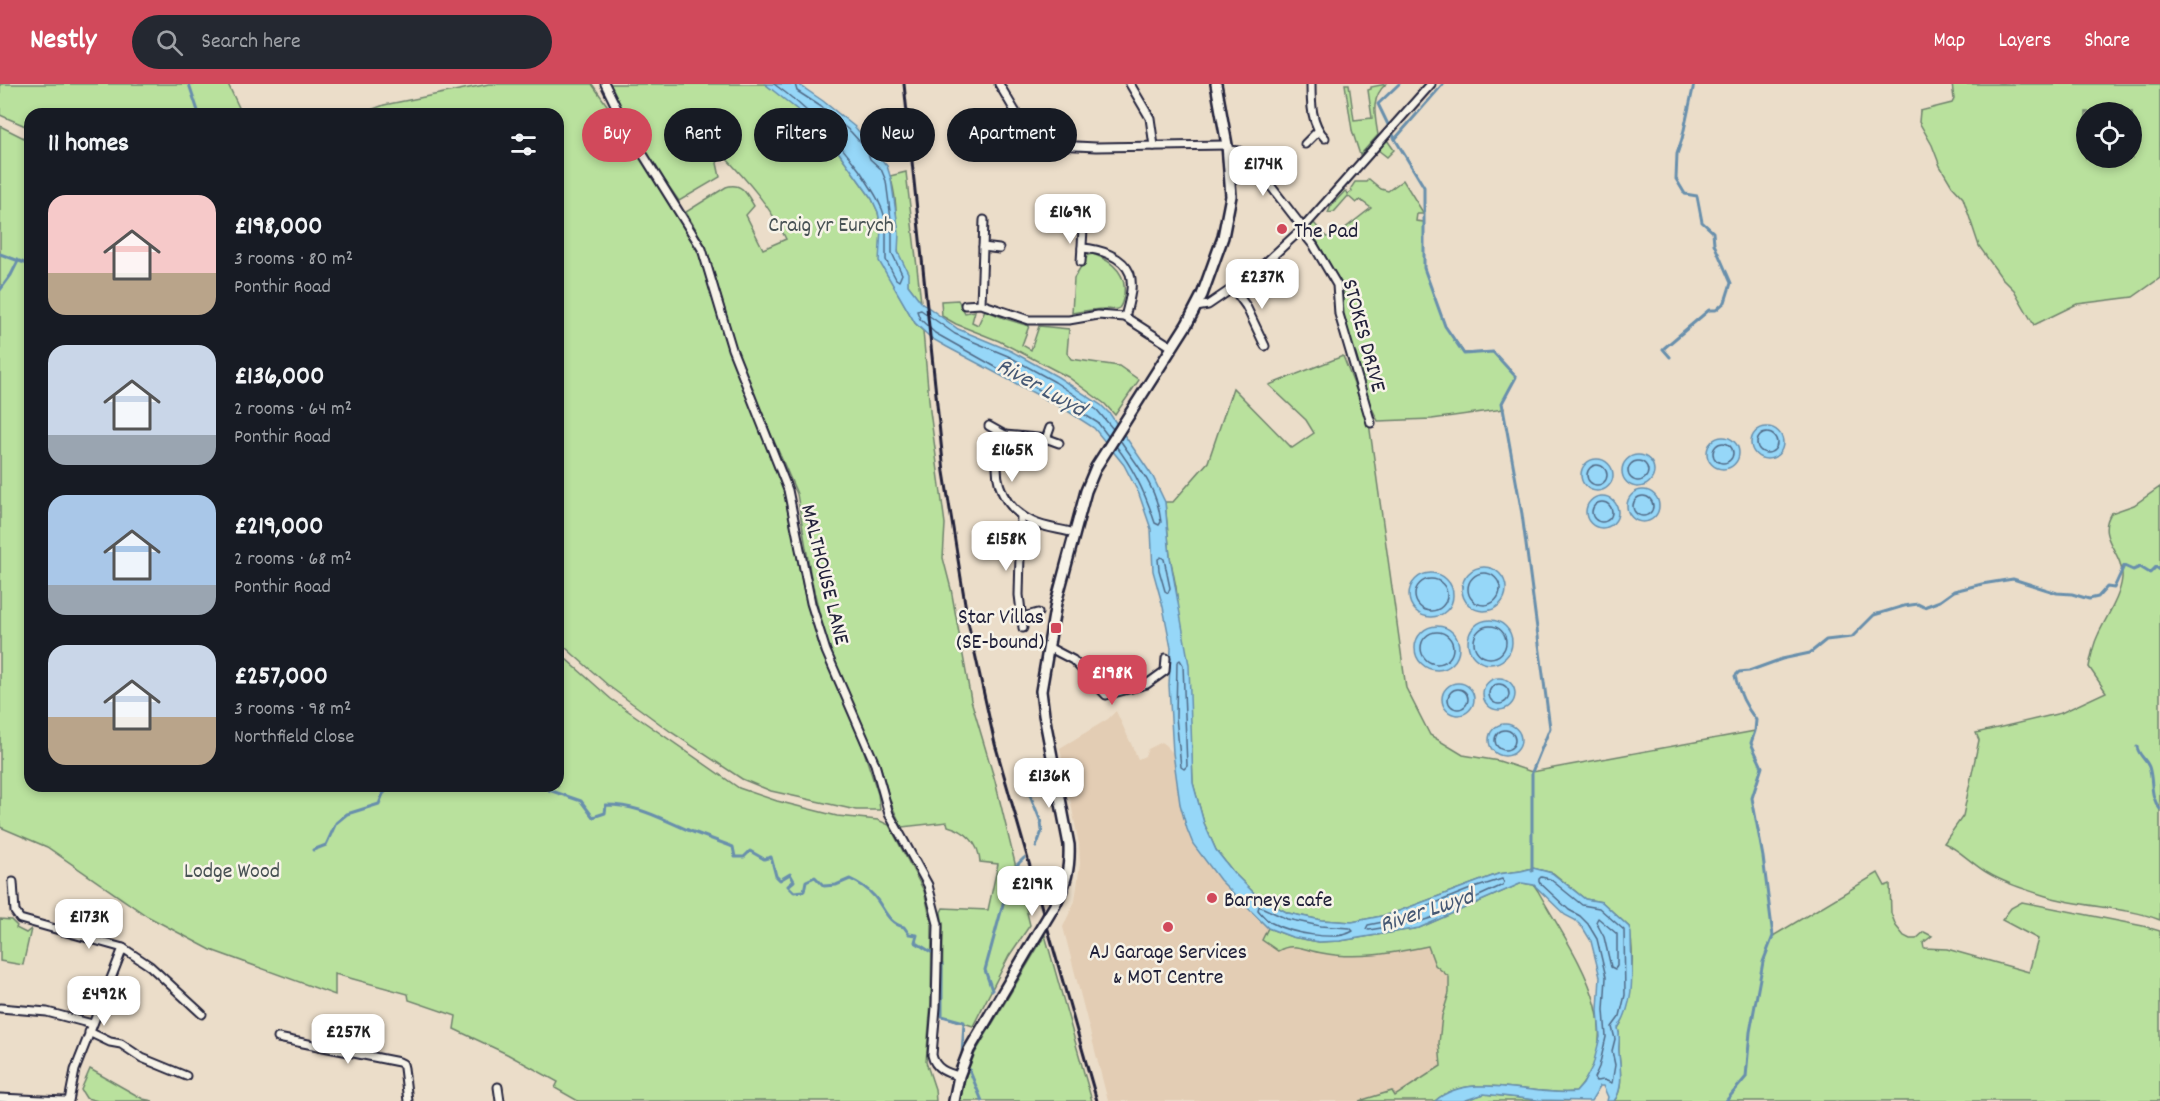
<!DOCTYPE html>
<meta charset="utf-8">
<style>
body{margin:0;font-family:Dekko,sans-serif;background:#242831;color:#f1f3f6;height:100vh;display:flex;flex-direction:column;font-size:22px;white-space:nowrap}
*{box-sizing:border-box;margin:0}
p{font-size:20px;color:#9ea1a6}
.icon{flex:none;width:33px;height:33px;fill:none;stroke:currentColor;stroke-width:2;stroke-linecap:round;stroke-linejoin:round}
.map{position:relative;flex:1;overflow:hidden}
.side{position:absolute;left:24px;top:24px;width:540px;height:684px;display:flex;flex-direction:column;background:#171b24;border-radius:18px;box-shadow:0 3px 9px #0003}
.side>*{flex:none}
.top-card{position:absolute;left:582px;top:24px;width:570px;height:54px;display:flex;gap:12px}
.controls{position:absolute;left:2076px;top:18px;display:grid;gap:12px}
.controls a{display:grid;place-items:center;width:66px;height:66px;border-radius:50%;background:#171b24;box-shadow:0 3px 9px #0003;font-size:30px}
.price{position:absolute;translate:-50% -51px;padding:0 14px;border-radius:12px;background:#fff;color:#222;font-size:20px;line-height:39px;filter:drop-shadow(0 2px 3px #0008)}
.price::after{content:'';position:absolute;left:50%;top:36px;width:18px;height:14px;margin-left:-9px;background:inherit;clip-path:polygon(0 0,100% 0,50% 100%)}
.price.selected{background:#d1495b;color:#fff}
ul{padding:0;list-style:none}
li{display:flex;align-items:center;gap:18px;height:150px;padding:0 24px}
li span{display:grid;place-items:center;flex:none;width:168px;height:120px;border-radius:18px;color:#555}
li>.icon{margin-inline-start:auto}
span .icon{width:72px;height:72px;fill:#fffc;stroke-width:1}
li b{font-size:26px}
h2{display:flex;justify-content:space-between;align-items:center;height:72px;padding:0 24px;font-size:26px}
.tag{padding:0 21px;border-radius:27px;background:#171b24;box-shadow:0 3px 9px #0003;font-size:21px;line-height:54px}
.tag.selected{background:#d1495b;color:#fff}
header{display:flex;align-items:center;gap:36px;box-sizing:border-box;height:84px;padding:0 30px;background:#d1495b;color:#fff}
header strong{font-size:28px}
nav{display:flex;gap:33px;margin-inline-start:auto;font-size:21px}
.search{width:420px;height:54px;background:#242831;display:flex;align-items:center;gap:15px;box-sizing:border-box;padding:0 21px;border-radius:33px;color:#9ea1a6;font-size:22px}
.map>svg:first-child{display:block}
.built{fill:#e3cdb4}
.green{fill:#b9e19d;stroke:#6e826c;stroke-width:1.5;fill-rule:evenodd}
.water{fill:#96d7f8;stroke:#688fac;stroke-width:1.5}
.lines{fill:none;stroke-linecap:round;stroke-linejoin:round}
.shore{stroke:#506a87;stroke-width:1.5}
.stream{stroke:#688fac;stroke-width:3}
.street-casing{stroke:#22223b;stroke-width:11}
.secondary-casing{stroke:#22223b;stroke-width:14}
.street{stroke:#f7f3e8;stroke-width:7}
.secondary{stroke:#f7f3e8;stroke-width:9}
.rail{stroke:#22223b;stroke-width:3}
.secondary-bridge-casing{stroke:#22223b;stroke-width:14;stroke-linecap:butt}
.secondary-bridge{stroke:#f7f3e8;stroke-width:9}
.poi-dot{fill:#d1495b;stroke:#f7f3e8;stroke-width:2}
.labels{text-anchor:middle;stroke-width:5;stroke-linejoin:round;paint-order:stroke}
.park-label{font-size:22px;fill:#485254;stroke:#f7f3e8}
.poi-label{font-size:22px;fill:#22223b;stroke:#f7f3e8;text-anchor:start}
.street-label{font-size:22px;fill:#22223b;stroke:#f7f3e8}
.water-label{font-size:24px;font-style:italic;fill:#455874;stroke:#f7f3e8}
</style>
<header>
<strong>Nestly</strong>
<div class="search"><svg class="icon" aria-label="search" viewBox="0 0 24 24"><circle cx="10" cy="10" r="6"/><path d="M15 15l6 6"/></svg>Search here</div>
<nav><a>Map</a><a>Layers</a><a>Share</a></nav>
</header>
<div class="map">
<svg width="2160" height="1017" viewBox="0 0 2160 1017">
<rect width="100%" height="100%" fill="#ebddc9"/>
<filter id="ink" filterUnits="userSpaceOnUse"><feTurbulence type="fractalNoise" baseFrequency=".0167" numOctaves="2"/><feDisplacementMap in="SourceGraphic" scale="12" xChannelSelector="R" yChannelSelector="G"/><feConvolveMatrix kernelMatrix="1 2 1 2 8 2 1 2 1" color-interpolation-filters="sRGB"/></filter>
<g filter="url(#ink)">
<path class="built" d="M1116 627 1138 675 1145 672 1148 665 1162 658 1173 669 1180 720 1193 760 1235 813 1268 844 1262 856 1285 862H1297L1322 869 1345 871H1372L1428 862 1435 881 1449 893V909L1442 932 1439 959 1441 982 1395 1012 1359 1017H1108L1063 843 1075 817 1080 780 1079 760 1060 664 1108 635Z"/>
<g class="green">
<path d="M0 0H228L242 30H30V44L0 31Z"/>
<path d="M489 0H592L614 31 689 149 700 173 725 256 769 365 785 411 805 513 820 561 855 640 878 710 880 726H856L771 707 742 695 671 648 610 603 558 557V30H360L384 21Z"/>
<path d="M610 0H765L792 20 814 39 837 66 872 115 878 128 881 144 880 177 915 239 923 247 930 327 945 440 943 474 951 505 971 616 995 697 1030 841 1009 872 973 942 942 932 943 843 941 828 943 824 988 826 998 780 980 778C979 759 966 747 948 742L947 738 902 743 891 720 881 684 825 554 811 493 797 410 741 281 713 186 702 156 686 128 726 103C742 98 747 110 754 122L746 131 763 165 786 155C771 123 746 95 722 70L717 79 720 93 679 117 640 61Z"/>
<path d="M1345 0H1349L1354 36 1372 34 1368 6 1371 5V3L1386 0C1370 14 1375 32 1378 51L1360 71 1352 46Z"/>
<path d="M1952 0H2160V194L2133 213 2077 220 2034 241 2014 206 2001 193 1979 162 1963 114 1952 102 1940 82 1932 61 1919 38 1920 27 1952 19 1954 15ZM2132 28V74H2086V28Z"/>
<path d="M0 42 30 57V702H558V568L611 615 739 704 777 717 837 732 878 736 889 741 924 807 932 841 931 918 926 978 935 1005 936 1017H578L555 1004 558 998 507 970 454 945 456 932 409 916 408 910 335 890V911L211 866 147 832 47 763 0 743Z"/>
<path d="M1387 56 1394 66 1387 73 1378 66Z"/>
<path d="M906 88 921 218 908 201C908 183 900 179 898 166 896 141 898 116 890 92Z"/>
<path d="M1369 95 1381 105 1388 107 1403 96 1424 130H1417L1416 137 1424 138V184L1445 242 1464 269 1493 268 1516 293 1502 319 1504 325 1432 335 1378 337 1370 320 1342 226 1344 205 1309 143 1314 139 1326 153 1335 152 1371 124 1360 116 1356 119 1348 112 1334 128 1328 129 1331 122 1345 107 1348 110 1352 107 1351 104 1355 98H1366Z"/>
<path d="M1093 170C1112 177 1127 189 1124 211 1123 216 1122 221 1119 224 1115 227 1110 225 1105 225 1094 225 1083 227 1072 229L1074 194 1088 171Z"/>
<path d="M958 216 965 229 975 227 972 238 978 241 985 226 1006 235 1029 242 1022 261 1031 266 1039 242 1069 245 1067 269 1071 275 1119 282 1139 296 1115 331 1105 320 1068 293 999 257 956 240 942 232 941 217Z"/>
<path d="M1343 272 1369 339 1406 604 1430 651 1463 671 1499 677 1532 688 1755 647 1751 659 1762 683 1752 714 1763 773 1773 852 1878 789 1885 802 1890 800 1891 829 1896 842 1904 852 1910 855H1916L1924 848 1932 852 1923 859 1924 864 1947 865 2029 888 2038 855 2002 836 2011 824 2022 818 2143 842 2160 847V1017H1614C1624 1005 1620 984 1619 969 1618 960 1621 954 1618 944 1633 923 1635 868 1629 843L1602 818 1585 815 1553 789 1532 784 1521 787 1498 790 1391 830 1352 838 1321 836 1288 829 1258 813 1234 789 1216 766 1204 739 1193 699 1190 629 1176 503 1170 473 1165 418H1173L1208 378 1233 304 1292 364 1314 349 1306 336 1269 301Z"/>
<path d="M2160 403V836C2125 822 2083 824 2046 812 2027 806 2004 799 1986 788 1971 779 1960 766 1944 759L1963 732 1979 656 1976 649 2061 629 2106 608 2089 583C2091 572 2093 561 2098 551 2106 533 2120 514 2122 494 2124 467 2095 455 2111 429L2134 421Z"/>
<path d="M1522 799 1534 801 1538 807C1570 866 1634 944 1576 1008 1533 1013 1471 986 1435 1017H1359L1392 1007 1395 1012 1441 982 1439 959 1442 932 1449 909V893L1435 881 1428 862C1393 869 1357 876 1322 869 1306 867 1293 857 1278 867L1262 856 1268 844 1292 853 1319 858 1340 857 1419 844Z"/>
<path d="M0 835 11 836 17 842 16 844 26 849 31 845 23 881 0 877Z"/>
<path d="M1045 851 1092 1017H960L966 991 975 969Z"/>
<path d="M90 985 143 1015 153 1017H98L86 1014 81 1006Z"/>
<path d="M1484 1010 1537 1016 1567 1015 1568 1017H1463Z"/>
</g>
<g class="water">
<path d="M765 0H798L823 17 855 43 873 64 875 72 879 73 887 82 891 95 899 149 898 168 908 189V201L921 218 958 245 1011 267 1058 293 1101 321 1110 330 1153 393 1165 418 1170 473 1189 581 1193 699 1204 739 1216 766 1234 789 1258 813 1288 829 1321 836 1352 838 1391 830 1498 790 1521 787 1533 784 1552 789 1585 815 1602 818 1629 843 1631 849C1631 881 1637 917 1618 944 1621 954 1618 960 1619 969 1620 983 1624 1005 1614 1017H1607L1608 1013 1603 1002H1600L1591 1017 1537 1016 1484 1010 1463 1017H1435C1471 986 1533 1013 1576 1008L1583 1000 1593 981 1600 953 1598 926 1600 893 1591 857 1583 844 1575 836 1565 831 1534 801 1522 799 1419 844 1340 857 1319 858 1292 853 1268 844 1220 796 1193 760 1187 745 1180 720 1173 669 1169 601 1171 564 1163 523 1153 487 1151 445 1139 410 1124 381 1094 344 1066 326 947 263 931 254 915 239 879 177 881 144 878 128 872 115 837 66 814 39Z"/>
<circle cx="1767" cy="359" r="16"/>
<circle cx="1723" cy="369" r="16"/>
<circle cx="1638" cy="387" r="16"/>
<circle cx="1597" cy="391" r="16"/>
<circle cx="1643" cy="422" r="16"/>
<circle cx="1602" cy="428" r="16"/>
<circle cx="1484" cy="505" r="22"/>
<circle cx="1431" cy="511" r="22"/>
<circle cx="1490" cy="558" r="22"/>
<circle cx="1437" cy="564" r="22"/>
<circle cx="1499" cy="610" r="16"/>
<circle cx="1458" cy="615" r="16"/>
<circle cx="1505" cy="656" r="16"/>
</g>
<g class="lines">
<g class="shore">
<path d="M774 0C809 25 835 53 860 87 871 104 881 117 886 137L890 138 891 135 886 97 881 85 870 75 867 66 851 48 820 22 797 7 795 0"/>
<path d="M889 145 892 148V169L902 190 899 197 896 195 886 176V148Z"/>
<circle cx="1767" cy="359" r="10"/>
<path d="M1108 352 1098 339 1069 321 999 285 935 249 920 235 917 227 921 226 955 250 1008 272 1055 298 1097 326 1113 345"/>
<circle cx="1723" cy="369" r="10"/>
<path d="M1116 362C1135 386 1146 411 1155 439L1159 441 1161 438C1157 403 1139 384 1120 356"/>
<circle cx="1638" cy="387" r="10"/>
<circle cx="1597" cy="391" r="10"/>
<circle cx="1643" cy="422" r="10"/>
<circle cx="1602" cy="428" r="10"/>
<path d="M1161 473 1164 475 1170 504 1168 509 1165 507 1159 486 1158 475Z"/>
<circle cx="1484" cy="505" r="16"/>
<circle cx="1431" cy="511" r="16"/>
<circle cx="1490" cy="558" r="16"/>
<circle cx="1437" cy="564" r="16"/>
<path d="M1180 576 1183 581 1187 682 1184 685 1181 683 1176 633 1177 578Z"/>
<circle cx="1499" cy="610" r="10"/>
<circle cx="1458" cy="615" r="10"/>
<circle cx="1505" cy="656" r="10"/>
<path d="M1541 793 1550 795 1582 821 1599 824 1624 846 1625 911 1620 932 1612 943 1615 955 1612 967 1615 981 1612 999 1604 996 1596 997 1594 994 1599 983 1606 953 1604 926 1606 893 1597 855 1588 840 1580 832 1569 826 1539 798V795Z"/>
<path d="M1502 795 1504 798 1503 801 1431 834 1418 838 1369 846 1366 845 1368 841 1393 836 1468 806Z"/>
<path d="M1259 822 1287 835 1320 842 1350 844 1353 847C1336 858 1290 849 1272 839 1267 837 1262 831 1258 826Z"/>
<path d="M1598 834 1617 850V882L1615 885 1611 883 1604 853 1596 838Z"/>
</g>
<g class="stream">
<path d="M189 0 199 30"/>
<path d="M1399 0 1378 20 1395 55 1424 103V184L1445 242 1464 270 1493 268 1516 293 1502 319 1522 430 1550 644 1532 688V787"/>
<path d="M1395 55 1443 0"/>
<path d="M0 170 30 181"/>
<path d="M0 206 11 191 18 177"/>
<path d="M1670 273 1663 265 1709 226H1716L1725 218 1731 199 1714 160 1713 148 1702 138 1697 112 1685 110 1676 95 1677 70 1682 55 1694 0"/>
<path d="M2137 663C2139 672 2146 675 2149 683 2154 699 2149 711 2160 725"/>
<path d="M1020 686 1041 738 1042 747 1036 763"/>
<path d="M549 702V706L581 717 593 733 605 729 606 721C639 721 659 734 688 746 703 752 718 757 733 763L735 773H744L750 767 764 775 771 773 776 792 780 796 790 790 794 797 788 802 794 808 804 807 806 797 815 793 824 802 836 801 850 795C859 799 867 804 874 812 884 823 887 839 904 843L909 850 917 851 915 858 931 868"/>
<path d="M313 766 326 761 336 739 347 730 379 720 383 710 391 702"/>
<path d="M942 880V932L964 938 962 971"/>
<path d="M992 906 985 886 1009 798 1015 783 1024 774"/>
<path d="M969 985 982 1017"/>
<path d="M1726 1017 1746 993 1750 948 1763 878 1773 852 1763 773 1752 714 1762 683 1751 659 1755 647 1756 636C1745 622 1739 609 1735 592L1739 588 1749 587 1782 575 1810 569 1826 556 1852 553 1874 531 1904 522 1918 520 1924 523 1940 517 1954 507 1982 500 2013 495 2057 509 2072 510 2089 515 2098 513 2107 503 2114 504 2124 482 2133 486 2140 483 2150 489 2156 483 2160 486"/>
</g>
<g class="street-casing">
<g id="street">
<path d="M605 0 626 43 702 165 732 265 788 406 811 519 826 567 875 680 889 730 928 801 938 840 936 923 932 971C935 985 947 989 959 992"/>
<path d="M999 0 1028 49 1040 58 1056 61 1096 63 1227 61"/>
<path d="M1130 0 1150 34 1154 62"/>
<path d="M1311 0C1311 19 1311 40 1325 54"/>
<path d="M1305 60 1318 47"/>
<path d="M1228 66 1239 67 1260 88 1303 144"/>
<path d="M984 136 981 220 1029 236H1069L1098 231 1125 233 1172 263"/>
<path d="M1301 146 1314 162 1337 201 1339 230 1371 339"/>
<path d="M983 163 999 165"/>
<path d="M1082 164C1099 165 1123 172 1130 190 1134 203 1128 221 1125 233"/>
<path d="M1081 178 1083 145"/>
<path d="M1233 204 1246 222 1265 262"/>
<path d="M965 221 981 220"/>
<path d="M1196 223 1208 221 1233 204 1262 182 1303 144 1431 0"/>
<path d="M989 342 1005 351"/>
<path d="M1046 355 1050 344"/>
<path d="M1059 359 1048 355 1005 351C989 385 997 421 1033 438 1045 444 1061 445 1074 449"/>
<path d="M1021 431 1019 511 1023 544"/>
<path d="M1023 533 1038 529"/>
<path d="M1048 563 1073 576 1106 611 1147 600 1165 587 1166 574"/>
<path d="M13 798 15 828 20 835 123 864 150 882 202 930"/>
<path d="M0 924 47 928 92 940"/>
<path d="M89 948 110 958 121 960 142 974 186 992"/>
<path d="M278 954 399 978 403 980 404 984 408 1017"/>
<path d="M498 1003 500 1017"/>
<path d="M0 1014 64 1017"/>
<path d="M69 1017 75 986 123 864"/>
</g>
</g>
<g class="secondary-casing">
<g id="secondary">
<path d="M1055 821C1066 799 1070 785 1069 761L1044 631 1041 607 1056 519 1086 407 1096 383 1187 240 1202 211 1223 153 1231 112 1227 61 1216 0"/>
<path d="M954 1017 959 992 969 966 1032 859"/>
</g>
</g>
<use href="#street" class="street"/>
<use href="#secondary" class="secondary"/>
<path class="rail" d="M904 0 944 388 968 538 995 660 1097 1017"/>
<g class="secondary-bridge-casing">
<path id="secondary-bridge" d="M1032 859 1055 821"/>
</g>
<use href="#secondary-bridge" class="secondary-bridge"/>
</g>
</g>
<g class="poi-dot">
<circle cx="1282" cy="145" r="6"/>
<rect x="1050" y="538" width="12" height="12" rx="3"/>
<circle cx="1212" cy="814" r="6"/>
<circle cx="1168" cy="843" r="6"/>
</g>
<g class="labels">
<g class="park-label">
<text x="831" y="147">Craig yr Eurych</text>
<text x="232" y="793">Lodge Wood</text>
</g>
<g class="poi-label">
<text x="1294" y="153">The Pad</text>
<text x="1044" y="539" text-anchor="end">Star Villas<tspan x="1044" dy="25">(SE-bound)</tspan></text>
<text x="1224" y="822">Barneys cafe</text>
<text x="1168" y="874" text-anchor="middle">AJ Garage Services<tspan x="1168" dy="25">&amp; MOT Centre</tspan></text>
</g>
<g class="street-label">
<text transform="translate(1366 251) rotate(75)" y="8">STOKES DRIVE</text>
<text transform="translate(827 490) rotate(76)" y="8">MALTHOUSE LANE</text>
</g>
<g class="water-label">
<text transform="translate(1042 302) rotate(29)" y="8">River Lwyd</text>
<text transform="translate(1426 825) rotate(-18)" y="8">River Lwyd</text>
</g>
</g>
</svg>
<div class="controls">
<a><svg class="icon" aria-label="locate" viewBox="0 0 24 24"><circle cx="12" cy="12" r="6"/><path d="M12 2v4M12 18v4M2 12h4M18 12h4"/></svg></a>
</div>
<b class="price" style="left:1263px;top:113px">£174K</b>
<b class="price" style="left:1070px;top:161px">£169K</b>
<b class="price" style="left:1262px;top:226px">£237K</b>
<b class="price" style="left:1012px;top:399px">£165K</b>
<b class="price" style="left:1006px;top:488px">£158K</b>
<b class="price selected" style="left:1112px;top:622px">£198K</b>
<b class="price" style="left:1049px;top:725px">£136K</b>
<b class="price" style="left:1032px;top:833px">£219K</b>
<b class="price" style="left:89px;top:866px">£173K</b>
<b class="price" style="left:104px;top:943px">£492K</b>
<b class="price" style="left:348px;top:981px">£257K</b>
<div class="top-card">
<a class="tag selected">Buy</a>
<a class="tag">Rent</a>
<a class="tag">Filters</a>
<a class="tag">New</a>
<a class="tag">Apartment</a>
</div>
<section class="side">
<h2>11 homes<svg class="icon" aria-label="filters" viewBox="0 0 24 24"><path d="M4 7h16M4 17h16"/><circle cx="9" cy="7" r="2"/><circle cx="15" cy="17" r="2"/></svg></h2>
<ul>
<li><span style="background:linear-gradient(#f6c9c9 65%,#b9a48a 0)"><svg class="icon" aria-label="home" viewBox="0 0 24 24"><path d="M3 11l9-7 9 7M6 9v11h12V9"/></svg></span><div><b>£198,000</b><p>3 rooms · 80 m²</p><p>Ponthir Road</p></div></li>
<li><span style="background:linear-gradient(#c9d6e8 75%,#9aa5b1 0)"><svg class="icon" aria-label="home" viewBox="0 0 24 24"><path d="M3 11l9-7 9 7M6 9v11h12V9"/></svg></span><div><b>£136,000</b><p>2 rooms · 64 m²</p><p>Ponthir Road</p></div></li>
<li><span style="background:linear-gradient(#a9c7e8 75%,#9aa5b1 0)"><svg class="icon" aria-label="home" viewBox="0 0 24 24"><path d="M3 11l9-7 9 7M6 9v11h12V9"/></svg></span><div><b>£219,000</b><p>2 rooms · 68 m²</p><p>Ponthir Road</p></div></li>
<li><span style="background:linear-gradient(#c9d6e8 60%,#b9a48a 0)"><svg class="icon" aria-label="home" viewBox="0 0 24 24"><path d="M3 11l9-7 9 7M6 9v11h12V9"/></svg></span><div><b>£257,000</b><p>3 rooms · 98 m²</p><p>Northfield Close</p></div></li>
</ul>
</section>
</div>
